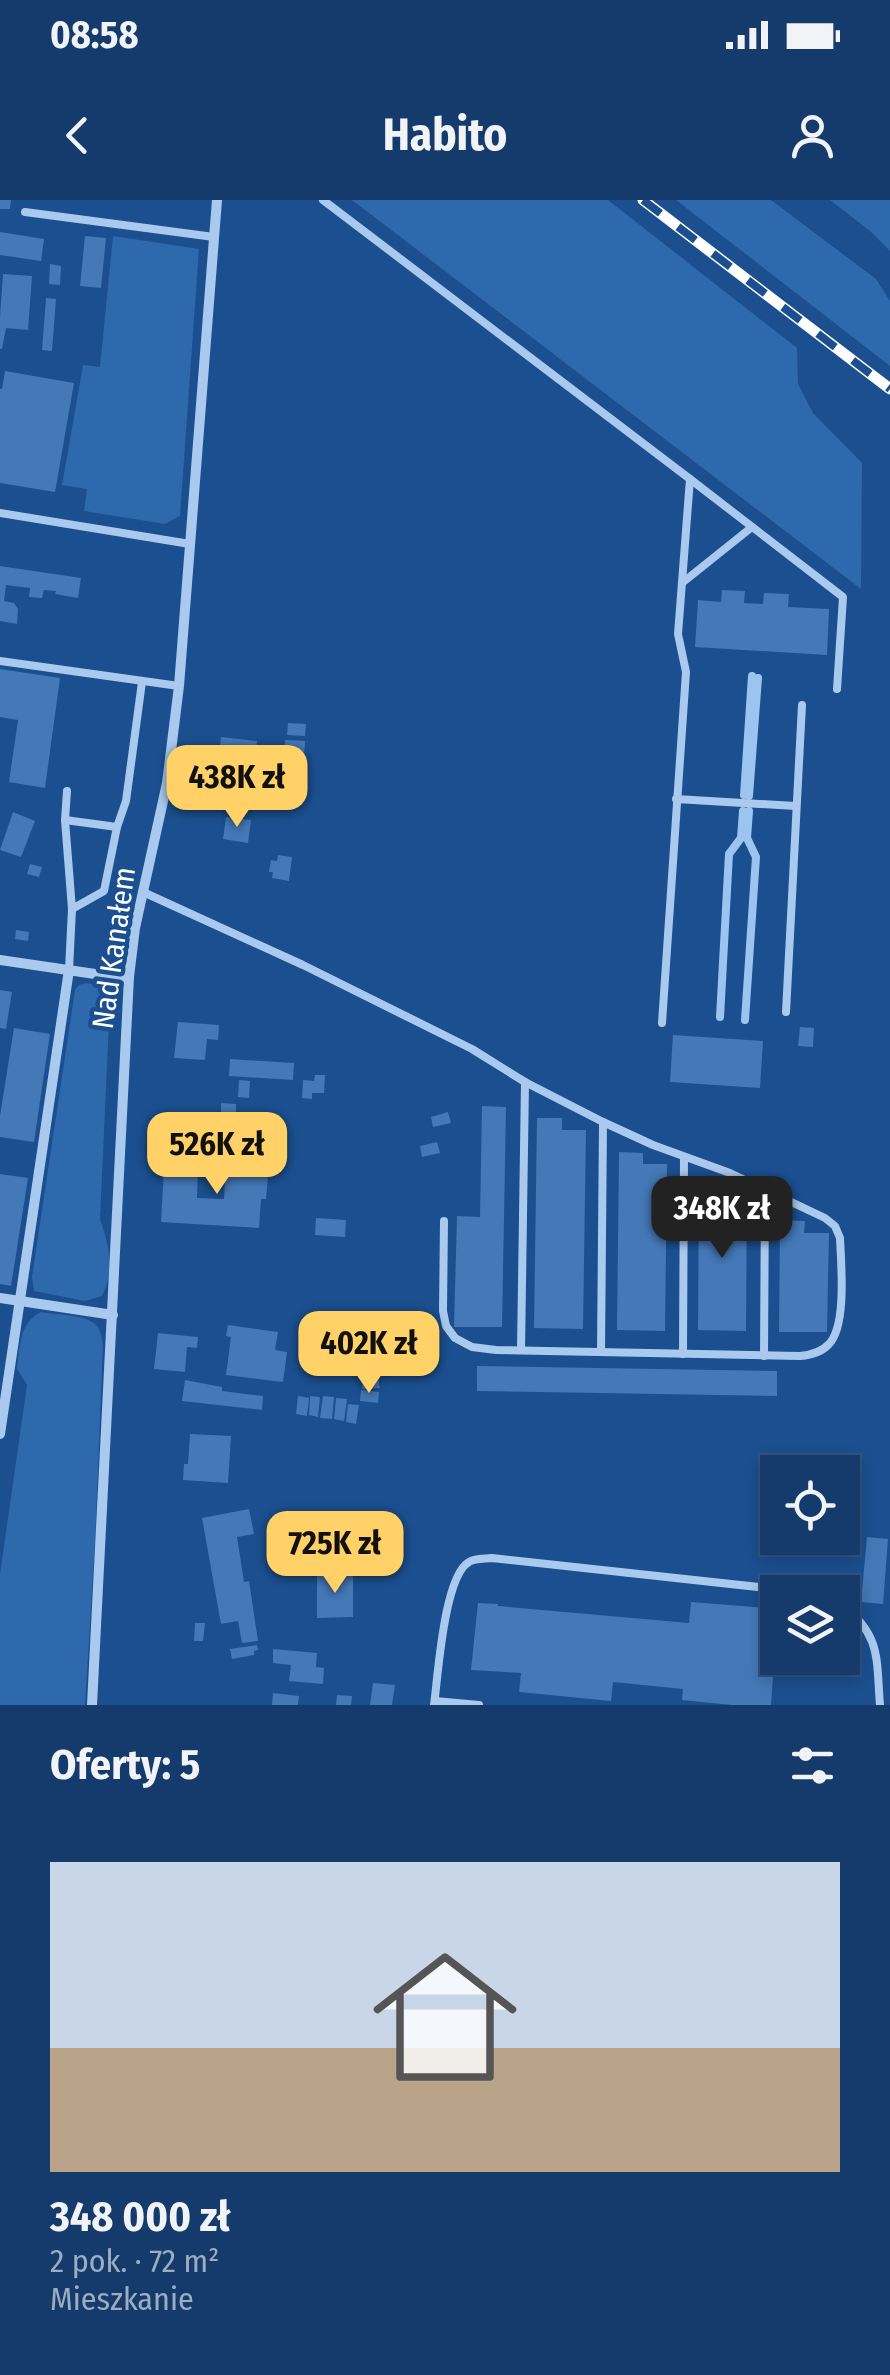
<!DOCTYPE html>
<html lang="pl">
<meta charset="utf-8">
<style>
body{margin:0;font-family:"Fira Sans Condensed",sans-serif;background:#1d4271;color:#f1f3f6;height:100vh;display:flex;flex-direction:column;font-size:38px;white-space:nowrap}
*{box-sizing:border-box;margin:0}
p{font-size:32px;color:#9dadc1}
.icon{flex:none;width:55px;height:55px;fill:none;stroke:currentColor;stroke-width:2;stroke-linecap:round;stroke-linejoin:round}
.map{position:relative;height:1505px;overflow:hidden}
.panel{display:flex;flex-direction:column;background:#143b6b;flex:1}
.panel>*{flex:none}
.buttons{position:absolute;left:760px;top:1255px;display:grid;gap:20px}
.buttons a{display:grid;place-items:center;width:100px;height:100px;border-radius:0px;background:#143b6b;box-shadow:0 5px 15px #0003,0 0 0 2px #33557e;font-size:50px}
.price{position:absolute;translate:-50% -85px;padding:0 22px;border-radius:20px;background:#ffd166;color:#111;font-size:32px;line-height:65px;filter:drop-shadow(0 2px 5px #0008)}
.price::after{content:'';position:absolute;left:50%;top:60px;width:30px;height:22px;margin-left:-15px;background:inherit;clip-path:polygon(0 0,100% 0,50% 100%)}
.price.on{background:#222;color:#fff}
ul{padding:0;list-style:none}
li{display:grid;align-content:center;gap:20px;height:530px;padding:0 50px}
li span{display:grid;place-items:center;height:310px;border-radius:0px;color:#555}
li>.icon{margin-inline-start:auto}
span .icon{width:180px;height:180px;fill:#fffc;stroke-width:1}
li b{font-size:42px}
h2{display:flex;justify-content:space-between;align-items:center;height:120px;padding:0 50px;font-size:42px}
.status{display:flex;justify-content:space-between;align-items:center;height:70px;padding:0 50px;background:#143b6b;direction:ltr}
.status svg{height:28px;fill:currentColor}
header{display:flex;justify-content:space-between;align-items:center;height:130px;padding:0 50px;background:#143b6b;font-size:45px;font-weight:700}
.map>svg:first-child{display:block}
.green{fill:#2e69ad}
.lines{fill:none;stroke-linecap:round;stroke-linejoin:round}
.stream{stroke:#9cc4f0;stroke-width:8}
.building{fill:#4478b7}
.lane{stroke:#a9c9ee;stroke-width:8}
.street{stroke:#a9c9ee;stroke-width:10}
.rail-casing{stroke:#fff;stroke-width:11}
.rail{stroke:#1b4f8f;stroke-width:8;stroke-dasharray:22;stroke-linecap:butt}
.labels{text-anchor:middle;stroke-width:9;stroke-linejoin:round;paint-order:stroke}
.street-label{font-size:30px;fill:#fff;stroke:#1b4f8f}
</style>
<div class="status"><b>08:58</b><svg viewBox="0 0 49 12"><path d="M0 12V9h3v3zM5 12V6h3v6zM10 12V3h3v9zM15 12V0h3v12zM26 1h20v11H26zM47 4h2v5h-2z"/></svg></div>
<header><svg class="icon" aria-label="back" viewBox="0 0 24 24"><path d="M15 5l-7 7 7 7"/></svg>Habito<svg class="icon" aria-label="person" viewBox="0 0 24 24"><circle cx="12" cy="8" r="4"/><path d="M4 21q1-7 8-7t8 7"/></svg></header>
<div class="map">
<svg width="890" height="1505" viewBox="0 0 890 1505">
<rect width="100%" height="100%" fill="#1b4f8f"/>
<g class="green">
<path d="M352 0H608L797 148 798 184 813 213 862 263 861 389Z"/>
<path d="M676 0H771L876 79 890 101V166Z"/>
<path d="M830 0H890V51L870 31Z"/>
<path d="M113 36 199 49 180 316 165 324 84 311 87 289 62 285 83 165 100 167Z"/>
<path d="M86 783C104 786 117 793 120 812L109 822 100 1019C109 1045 115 1070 102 1096L85 1101 34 1091 32 1077 75 790 79 785Z"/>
<path d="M41 1112C57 1115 88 1114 98 1127 101 1131 102 1139 103 1144L95 1342 85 1505H0V1374L27 1185 17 1169C20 1147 19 1123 41 1112Z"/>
</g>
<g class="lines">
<g class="stream">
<path d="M744 595 752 476"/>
<path d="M749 596 758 478"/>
<path d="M720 817 729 654 741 638 743 611"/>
<path d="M745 820 756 657 747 638 749 611"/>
</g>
</g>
<g class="building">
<path d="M0 0H11L10 9H0Z"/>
<path d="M0 32 44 39 41 61 0 55Z"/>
<path d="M85 36 106 38 101 88 80 86Z"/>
<path d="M50 64 61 66 60 85 49 84Z"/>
<path d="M3 74 32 76 28 130 6 128 2 149H0V117Z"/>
<path d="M46 98 56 99 52 151 42 150Z"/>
<path d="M5 171 74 183 55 292 0 283V189H2Z"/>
<path d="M0 366 81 378 78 398 55 394 56 391 44 390 42 398 29 397 30 388 6 385 4 401 14 403 18 409 17 424 0 421Z"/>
<path d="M722 390 745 391 744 403 763 404 764 393 789 394 788 407 829 409 827 455 695 447 698 400 721 402Z"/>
<path d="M0 469 60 478 45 588 9 582 18 520 0 517Z"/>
<path d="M288 523 306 524 305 536 287 535Z"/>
<path d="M221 537 257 541 256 551H249L246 580 217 577Z"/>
<path d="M285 540 305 541 304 561 297 560V570H303L302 592 282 591Z"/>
<path d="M13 612 35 621 21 657 0 650Z"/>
<path d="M226 617 251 620 248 643 223 639Z"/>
<path d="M278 655 292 657 289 681 272 678 273 672H269L271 660 277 661Z"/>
<path d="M30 664 42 667 39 677 27 674Z"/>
<path d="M16 730 29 732 28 741 15 739Z"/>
<path d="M0 790 12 792 6 829 0 828Z"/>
<path d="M178 822 219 825 218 840 207 839 205 860 174 858Z"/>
<path d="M800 827 814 828 813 847 798 846Z"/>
<path d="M14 828 50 834 34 942 0 937V916Z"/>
<path d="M673 835 763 841 760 888 670 882Z"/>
<path d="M230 859 294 863 293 880 229 876Z"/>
<path d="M315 875H325L324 893H312V899L302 898 303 880 314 881Z"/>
<path d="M239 880 250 881 249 898 238 897Z"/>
<path d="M221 903 236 904V914L221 913Z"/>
<path d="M482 906 506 907 502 1127H454L457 1016 480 1017Z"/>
<path d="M448 912 451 923 433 927 431 917Z"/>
<path d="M252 913 266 914 265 934 246 932 247 921 252 922Z"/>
<path d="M537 918H562V930H586L583 1129 534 1128Z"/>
<path d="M437 942 440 953 422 957 420 946Z"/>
<path d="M619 952 643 953V964H667L665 1131 617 1130Z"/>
<path d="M226 961 269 963 266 999H261L259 1028 161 1022 164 969 198 971 197 998 224 999Z"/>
<path d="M0 974 28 978 11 1086 0 1084Z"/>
<path d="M699 985 723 986V998H747L746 1131 698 1130Z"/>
<path d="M316 1018 346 1020 345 1037 315 1035Z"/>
<path d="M780 1020 805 1021 804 1033H829L827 1132H779Z"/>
<path d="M228 1125 278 1132 275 1150 287 1152 283 1182 226 1175 231 1137 226 1136Z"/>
<path d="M158 1133 198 1137 197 1148 187 1147 185 1172 154 1169Z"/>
<path d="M302 1136 333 1140 331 1160 311 1158V1153L300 1152Z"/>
<path d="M335 1139 349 1141 347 1163 333 1162Z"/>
<path d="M351 1145 361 1146 358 1164 348 1163Z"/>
<path d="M376 1166 380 1188 362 1189 363 1178H358V1167Z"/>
<path d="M477 1166 777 1171V1196L477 1191Z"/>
<path d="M185 1180 222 1187V1191L263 1196 262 1210 182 1201Z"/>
<path d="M361 1190 379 1192 378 1203 360 1201Z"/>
<path d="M298 1196 309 1198 307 1216 296 1214Z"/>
<path d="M310 1196 320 1197 318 1217 309 1215Z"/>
<path d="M323 1196 334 1197 332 1219 320 1218Z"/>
<path d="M336 1198 347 1199 344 1221 334 1219Z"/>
<path d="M348 1204 359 1205 356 1224 346 1222Z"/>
<path d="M190 1234 231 1236 228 1283 183 1280 184 1264H188Z"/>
<path d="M249 1309 254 1334 237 1337 244 1382 249 1381 258 1441 242 1443 238 1421 221 1424 202 1318Z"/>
<path d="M867 1337 888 1339 883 1404 861 1402Z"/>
<path d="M317 1374H353V1417L317 1418Z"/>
<path d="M691 1402 778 1409 771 1505H732L682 1500 683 1489 613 1482 611 1501 519 1492 521 1473 471 1470 478 1403 498 1404V1406L689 1423Z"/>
<path d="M195 1423H205L203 1441H194Z"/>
<path d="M257 1445 258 1450 254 1451V1455L232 1459 230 1449Z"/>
<path d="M273 1449 317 1453 316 1467 324 1468 323 1484 289 1481 291 1465 273 1463Z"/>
<path d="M373 1483 395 1485 392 1505H370Z"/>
<path d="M273 1493 299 1496 298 1505H272Z"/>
<path d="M337 1495 352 1496 351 1505H336Z"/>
</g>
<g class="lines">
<g class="lane">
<path d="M323 0 690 279 678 434 686 472 662 823"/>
<path d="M25 12 214 37"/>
<path d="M690 279 843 397 837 489"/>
<path d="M0 313 190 344"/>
<path d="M682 383 752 327"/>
<path d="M0 461 179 486"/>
<path d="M67 591 65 620 72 709 69 770"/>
<path d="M676 599 796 606"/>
<path d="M65 620 117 627 104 691 72 709"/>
<path d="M117 627 126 601 142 482"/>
<path d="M143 692 303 765 472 849 525 882 603 922 653 945 730 973 825 1018 835 1026 840 1038C841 1064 847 1125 829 1144 822 1152 811 1155 800 1156L496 1150 472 1147 455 1138 446 1126 443 1111 444 1021"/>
<path d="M786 812 802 505"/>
<path d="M521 1150 525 882"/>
<path d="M601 1152 603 922"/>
<path d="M683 1154 684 957"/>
<path d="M764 1156 765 989"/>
<path d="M842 1404C882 1437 876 1458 880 1505"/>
<path d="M435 1501 479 1505"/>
<path d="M434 1505C438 1476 444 1376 469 1362 474 1358 486 1359 492 1358L804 1392"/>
</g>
<g class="street">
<path d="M0 760 95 774 129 777"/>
<path d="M0 1098 113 1115"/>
<path d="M0 1234 69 770"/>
<path d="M92 1505 129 777 135 728 167 583 179 486 217 0"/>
</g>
<g class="rail-casing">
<path id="rail" d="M643 0 890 189"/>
</g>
<use href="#rail" class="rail"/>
</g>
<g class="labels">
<g class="street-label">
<text transform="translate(114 748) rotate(-82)" y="10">Nad Kanałem</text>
</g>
</g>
</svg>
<div class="buttons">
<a><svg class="icon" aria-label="locate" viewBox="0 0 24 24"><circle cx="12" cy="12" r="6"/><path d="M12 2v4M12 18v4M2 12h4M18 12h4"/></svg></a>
<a><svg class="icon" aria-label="layers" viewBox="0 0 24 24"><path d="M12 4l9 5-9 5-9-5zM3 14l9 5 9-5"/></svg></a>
</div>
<b class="price" style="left:237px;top:630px">438K zł</b>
<b class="price" style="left:217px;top:997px">526K zł</b>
<b class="price on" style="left:722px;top:1061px">348K zł</b>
<b class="price" style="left:369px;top:1196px">402K zł</b>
<b class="price" style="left:335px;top:1396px">725K zł</b>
</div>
<section class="panel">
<h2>Oferty: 5<svg class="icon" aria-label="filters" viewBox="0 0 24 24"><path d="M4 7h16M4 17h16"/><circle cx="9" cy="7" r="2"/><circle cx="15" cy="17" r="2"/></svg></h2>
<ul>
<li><span style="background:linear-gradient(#c9d6e8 60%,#b9a48a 0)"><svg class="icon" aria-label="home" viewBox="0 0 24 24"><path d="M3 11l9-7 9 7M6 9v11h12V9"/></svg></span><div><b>348 000 zł</b><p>2 pok. · 72 m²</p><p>Mieszkanie</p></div></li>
</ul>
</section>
